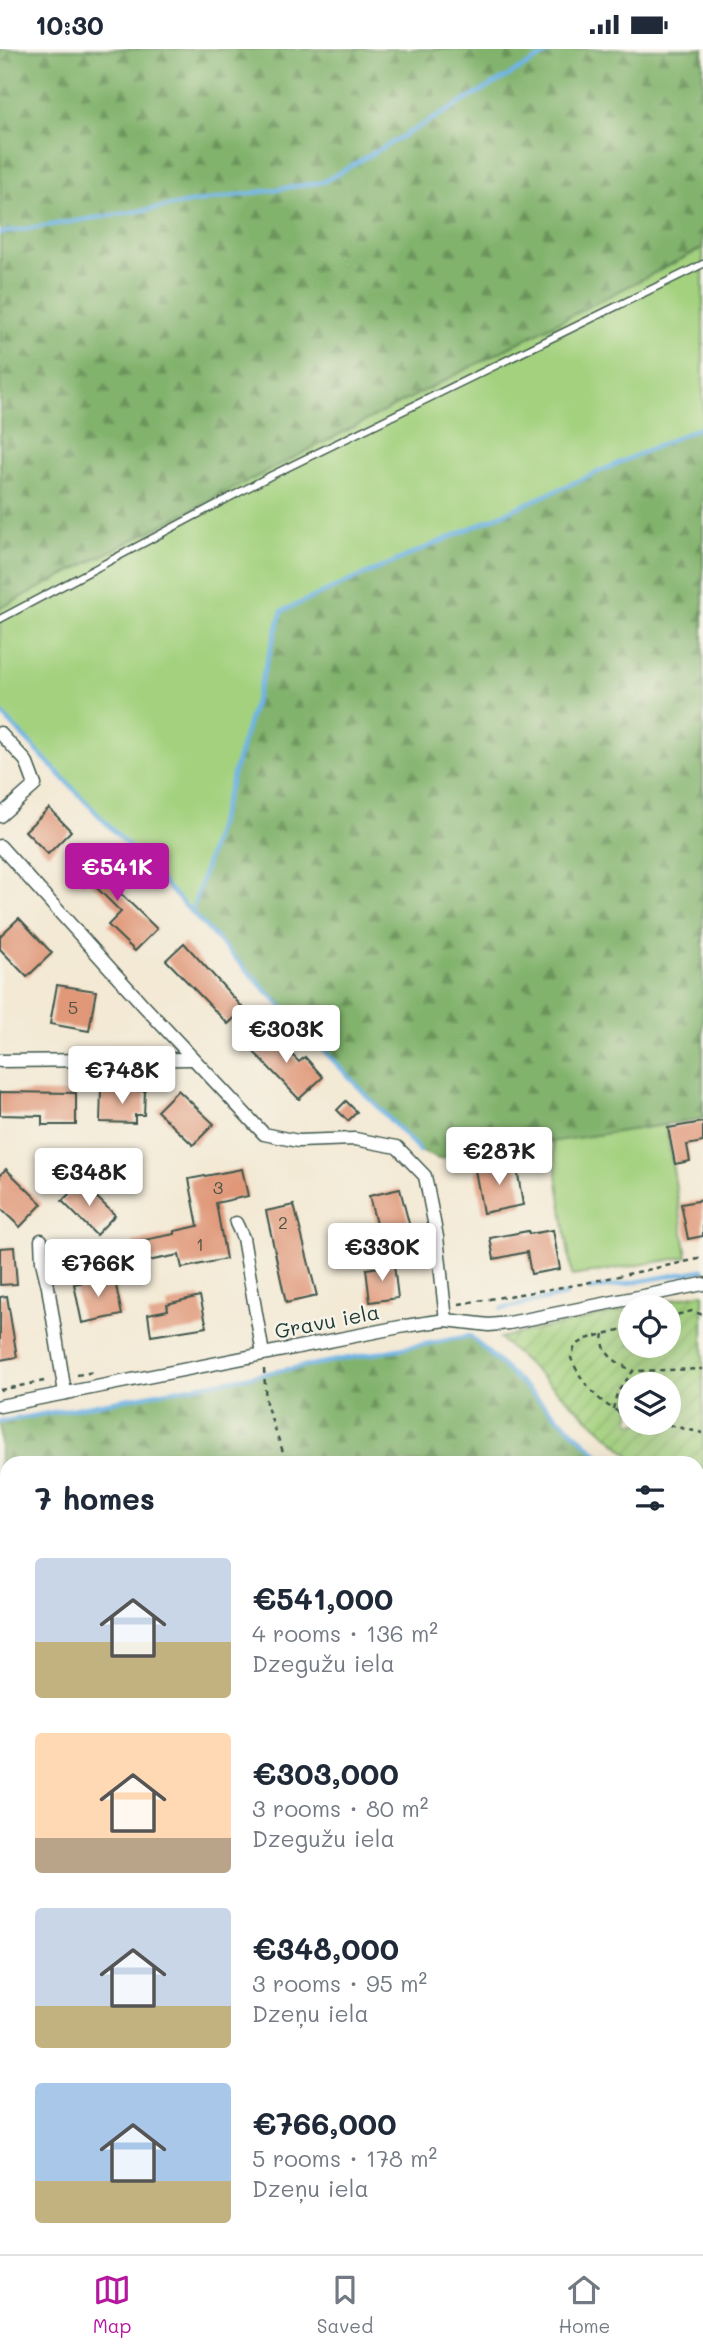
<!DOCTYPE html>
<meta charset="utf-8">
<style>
body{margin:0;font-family:Mali,sans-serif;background:#f6f6f7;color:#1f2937;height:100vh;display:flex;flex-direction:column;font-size:26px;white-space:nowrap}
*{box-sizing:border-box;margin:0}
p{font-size:23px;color:#747a83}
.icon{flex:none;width:38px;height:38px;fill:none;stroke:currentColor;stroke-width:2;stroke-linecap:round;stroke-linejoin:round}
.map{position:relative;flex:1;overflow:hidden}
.details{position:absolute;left:0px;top:1407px;width:704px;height:798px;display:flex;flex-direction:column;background:#fff;border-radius:21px 21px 0 0;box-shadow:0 7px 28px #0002}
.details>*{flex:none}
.tools{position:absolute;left:618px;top:1246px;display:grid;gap:14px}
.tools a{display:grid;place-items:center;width:63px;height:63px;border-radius:50%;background:#fff;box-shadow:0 7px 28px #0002;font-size:35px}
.price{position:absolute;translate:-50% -60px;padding:0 16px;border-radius:7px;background:#fff;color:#222;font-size:23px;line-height:46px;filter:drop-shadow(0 2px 4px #0008)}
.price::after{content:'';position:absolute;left:50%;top:42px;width:21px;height:16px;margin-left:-10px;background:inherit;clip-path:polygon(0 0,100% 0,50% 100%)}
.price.on{background:#b5179e;color:#fff}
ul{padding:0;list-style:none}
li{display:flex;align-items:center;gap:21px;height:175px;padding:0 35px}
li span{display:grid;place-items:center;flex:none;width:196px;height:140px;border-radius:7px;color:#555}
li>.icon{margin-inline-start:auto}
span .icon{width:84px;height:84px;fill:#fffc;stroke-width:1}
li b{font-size:30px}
h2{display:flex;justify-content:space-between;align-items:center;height:84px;padding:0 35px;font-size:30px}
.status{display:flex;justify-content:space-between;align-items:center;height:49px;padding:0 35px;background:#fff;direction:ltr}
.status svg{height:19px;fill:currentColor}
.dock{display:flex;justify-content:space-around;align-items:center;height:98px;border-top:2px solid #e0e1e3;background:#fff;font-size:19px;color:#747a83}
.dock a{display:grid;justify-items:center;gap:4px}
.dock .on{color:#b5179e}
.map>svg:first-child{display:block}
.grass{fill:#a3d17e;stroke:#618759;stroke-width:2}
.forest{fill:url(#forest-firs);stroke:#507850;stroke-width:2}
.garden{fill:url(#garden-furrows);stroke:#618759;stroke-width:2;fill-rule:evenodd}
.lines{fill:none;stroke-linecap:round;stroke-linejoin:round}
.stream{stroke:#6fb4e5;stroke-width:4.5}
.building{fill:#e09879}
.service-casing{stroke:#3f574c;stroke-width:9}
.minor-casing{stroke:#3f574c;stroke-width:15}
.trunk-casing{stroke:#3f574c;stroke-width:24}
.path{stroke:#3f574c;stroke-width:2.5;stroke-dasharray:5 5;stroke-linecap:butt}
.service{stroke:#fff;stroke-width:6}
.minor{stroke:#fff;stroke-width:12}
.trunk{stroke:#f2c36a;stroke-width:21}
.labels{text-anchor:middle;stroke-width:5;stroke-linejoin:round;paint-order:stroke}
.number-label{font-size:18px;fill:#4f5445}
.street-label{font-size:21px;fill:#1f3d34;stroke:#f7f3e8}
</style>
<div class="status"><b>10:30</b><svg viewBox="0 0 49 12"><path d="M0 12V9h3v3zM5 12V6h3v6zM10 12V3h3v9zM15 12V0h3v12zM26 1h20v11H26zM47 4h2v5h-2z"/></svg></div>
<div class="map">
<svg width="703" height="2205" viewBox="0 0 703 2205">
<defs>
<pattern id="forest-firs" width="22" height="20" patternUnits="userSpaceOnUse" patternTransform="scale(1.75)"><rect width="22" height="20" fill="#82b36d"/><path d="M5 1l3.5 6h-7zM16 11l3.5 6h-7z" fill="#6a935a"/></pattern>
<pattern id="garden-furrows" width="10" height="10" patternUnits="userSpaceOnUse" patternTransform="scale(1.75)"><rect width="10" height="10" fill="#a3d17e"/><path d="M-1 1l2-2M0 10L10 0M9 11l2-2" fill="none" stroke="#8cb46e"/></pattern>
</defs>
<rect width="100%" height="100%" fill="#f7f3e8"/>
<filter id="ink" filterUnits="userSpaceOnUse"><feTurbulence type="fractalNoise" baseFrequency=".0143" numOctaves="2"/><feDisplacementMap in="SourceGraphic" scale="14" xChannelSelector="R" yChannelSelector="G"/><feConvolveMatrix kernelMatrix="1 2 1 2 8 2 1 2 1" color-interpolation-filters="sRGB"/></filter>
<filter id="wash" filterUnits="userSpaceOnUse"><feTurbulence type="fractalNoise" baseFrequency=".00686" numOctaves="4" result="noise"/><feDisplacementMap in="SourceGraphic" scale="28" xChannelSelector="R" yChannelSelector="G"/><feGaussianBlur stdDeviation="1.57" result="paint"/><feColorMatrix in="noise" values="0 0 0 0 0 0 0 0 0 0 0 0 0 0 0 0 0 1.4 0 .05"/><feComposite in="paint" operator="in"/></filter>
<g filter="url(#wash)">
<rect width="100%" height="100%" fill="#f3e9d4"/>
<g class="grass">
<path d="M703 199V377L282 562 192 863 0 663V559Z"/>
<path d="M666 1076 687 1208 572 1227 552 1092Z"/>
<path d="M703 1964V2113L697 2116 696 1966Z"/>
<path d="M0 2063H7V2198H509L494 2205H0Z"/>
</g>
<g class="forest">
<path d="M0 0H703V199L0 559Z"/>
<path d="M703 377V1070L438 1110 420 1102 192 863 282 562Z"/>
<path d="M470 1287 607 1414H7V2063H0V1373Z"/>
<path d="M696 1498 703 1504V1964L697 1966Z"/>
</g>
<path class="garden" d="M703 1244V1472L697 1466 696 1414H638L499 1289 630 1260V1297H668V1258H638ZM630 1335H668V1374H630Z"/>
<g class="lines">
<g class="stream">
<path d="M0 184 323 133 555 0"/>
<path d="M0 663 420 1102"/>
<path d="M192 863 282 562 703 377"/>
<path d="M590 1241 703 1221"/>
<path d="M501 1260 566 1246"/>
<path d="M0 1373 470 1287 607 1414"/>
<path d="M696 1498 703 1504"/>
<path d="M0 2071 7 2070"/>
<path d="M427 2205 444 2198"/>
</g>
</g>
<g id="blocks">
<g class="building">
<path d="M49 759 71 782 48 805 25 782Z"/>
<path d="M86 808 96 818 104 810 124 830 115 839 157 880 135 902 108 876 121 863 88 830 83 834 71 822Z"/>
<path d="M19 869 52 904 27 928 0 900V887Z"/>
<path d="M184 894 244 960 228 975 166 911Z"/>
<path d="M57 936 96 942 89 982 50 975Z"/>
<path d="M267 980 299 1013 305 1008 323 1028 299 1050 249 998Z"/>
<path d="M101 1041 145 1042 144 1066H135V1074L100 1073Z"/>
<path d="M178 1041 214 1075 193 1096 157 1062Z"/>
<path d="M0 1043 76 1044V1076H42V1067L0 1066Z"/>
<path d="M346 1052 357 1063 348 1072 337 1061Z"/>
<path d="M703 1073V1093L687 1096 690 1112 675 1115 668 1079Z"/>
<path d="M516 1113 523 1156 483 1164 475 1121Z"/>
<path d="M6 1120 42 1155 20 1178 0 1159V1126Z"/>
<path d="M242 1120 248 1147 216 1154 226 1210 182 1219 179 1206 137 1214 133 1193 175 1185V1182L198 1177 189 1130Z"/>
<path d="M81 1133 115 1166 96 1186 62 1152Z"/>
<path d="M400 1140 417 1205 395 1210 389 1176 377 1179 369 1147Z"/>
<path d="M703 1151V1187L688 1190 681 1155Z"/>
<path d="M294 1156 317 1247 286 1254 266 1162Z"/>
<path d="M553 1181 560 1220 531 1225 527 1203 494 1210 490 1189 528 1182 529 1185Z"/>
<path d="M14 1198 17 1235 0 1236V1199Z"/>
<path d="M394 1216 398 1249 370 1253 366 1220Z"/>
<path d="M114 1227 122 1266 82 1274 74 1235Z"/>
<path d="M7 1247 17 1308 0 1311V1248Z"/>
<path d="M200 1247 207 1278 151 1287 148 1265 168 1261 167 1255Z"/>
</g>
</g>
</g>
<g filter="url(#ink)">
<use href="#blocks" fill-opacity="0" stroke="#3f574c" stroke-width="2"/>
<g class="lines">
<g class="service-casing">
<path id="service" d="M0 570 272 426 703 215"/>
</g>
<g class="minor-casing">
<g id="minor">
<path d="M0 684 26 712 35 736 0 767"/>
<path d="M0 797 144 957 264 1085 298 1092 355 1090 397 1098 425 1127 437 1188 446 1271"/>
<path d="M0 1012 193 1010"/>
<path d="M236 1174 243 1189 263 1305"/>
<path d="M41 1191 42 1213 48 1238 65 1344"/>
<path d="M0 1357 405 1277 446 1271 489 1276 509 1274 703 1235"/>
</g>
</g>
<g class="trunk-casing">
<g id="trunk">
<path d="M696 2143 703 2140"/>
<path d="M696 2176 703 2173"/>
<path d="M559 2205 575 2198"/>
<path d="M632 2205 647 2198"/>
</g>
</g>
<g class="path">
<path d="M459 1255 581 1235 703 1209"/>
<path d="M668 1268 692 1262 703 1266"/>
<path d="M630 1278 586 1290 575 1297 571 1309C582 1335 602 1359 630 1367"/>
<path d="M604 1285C599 1305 618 1314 633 1322"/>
<path d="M264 1320 266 1355 287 1414"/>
<path d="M77 1326 94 1323"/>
<path d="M0 1341 49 1331"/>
<path d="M613 1360 617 1344 633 1322 703 1320"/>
<path d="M660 1374 703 1384"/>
</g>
<use href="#service" class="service"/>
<use href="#minor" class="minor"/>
<use href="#trunk" class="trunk"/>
</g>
</g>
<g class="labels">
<g class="number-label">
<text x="73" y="965">5</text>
<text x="218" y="1145">3</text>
<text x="283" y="1180">2</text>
<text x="200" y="1202">1</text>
</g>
<g class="street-label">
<text transform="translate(327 1273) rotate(-11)" y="7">Gravu iela</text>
</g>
</g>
</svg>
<div class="tools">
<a><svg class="icon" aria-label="locate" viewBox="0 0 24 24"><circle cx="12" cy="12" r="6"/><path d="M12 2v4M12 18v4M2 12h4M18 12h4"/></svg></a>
<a><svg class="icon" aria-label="layers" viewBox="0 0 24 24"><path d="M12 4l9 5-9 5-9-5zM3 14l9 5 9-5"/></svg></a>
</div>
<b class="price on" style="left:117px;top:854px">€541K</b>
<b class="price" style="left:286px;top:1016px">€303K</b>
<b class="price" style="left:122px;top:1057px">€748K</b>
<b class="price" style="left:499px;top:1138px">€287K</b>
<b class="price" style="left:89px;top:1159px">€348K</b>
<b class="price" style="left:382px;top:1234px">€330K</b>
<b class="price" style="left:98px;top:1250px">€766K</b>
<section class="details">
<h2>7 homes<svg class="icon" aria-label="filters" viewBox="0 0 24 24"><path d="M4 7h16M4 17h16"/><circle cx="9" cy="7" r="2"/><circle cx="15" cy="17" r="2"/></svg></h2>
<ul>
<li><span style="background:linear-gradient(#c9d6e8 60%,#c2b280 0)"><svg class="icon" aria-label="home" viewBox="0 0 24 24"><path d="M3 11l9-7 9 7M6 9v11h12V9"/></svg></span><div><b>€541,000</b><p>4 rooms · 136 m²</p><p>Dzegužu iela</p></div></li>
<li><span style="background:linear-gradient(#ffd9b3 75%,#b9a48a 0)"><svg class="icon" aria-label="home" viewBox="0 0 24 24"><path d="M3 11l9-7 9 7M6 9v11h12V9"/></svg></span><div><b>€303,000</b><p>3 rooms · 80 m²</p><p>Dzegužu iela</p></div></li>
<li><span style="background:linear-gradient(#c9d6e8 70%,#c2b280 0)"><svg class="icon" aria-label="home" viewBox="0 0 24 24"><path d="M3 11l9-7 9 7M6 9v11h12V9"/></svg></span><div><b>€348,000</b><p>3 rooms · 95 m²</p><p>Dzeņu iela</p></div></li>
<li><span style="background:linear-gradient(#a9c7e8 70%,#c2b280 0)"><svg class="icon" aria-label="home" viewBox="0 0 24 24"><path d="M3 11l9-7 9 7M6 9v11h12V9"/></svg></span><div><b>€766,000</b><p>5 rooms · 178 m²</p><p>Dzeņu iela</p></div></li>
</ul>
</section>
</div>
<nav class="dock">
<a class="on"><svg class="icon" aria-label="map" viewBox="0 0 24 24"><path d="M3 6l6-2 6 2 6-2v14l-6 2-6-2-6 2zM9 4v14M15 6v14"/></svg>Map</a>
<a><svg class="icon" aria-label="saved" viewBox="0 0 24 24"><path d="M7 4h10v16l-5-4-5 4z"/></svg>Saved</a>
<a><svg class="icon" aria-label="home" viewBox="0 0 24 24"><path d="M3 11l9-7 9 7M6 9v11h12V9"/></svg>Home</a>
</nav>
